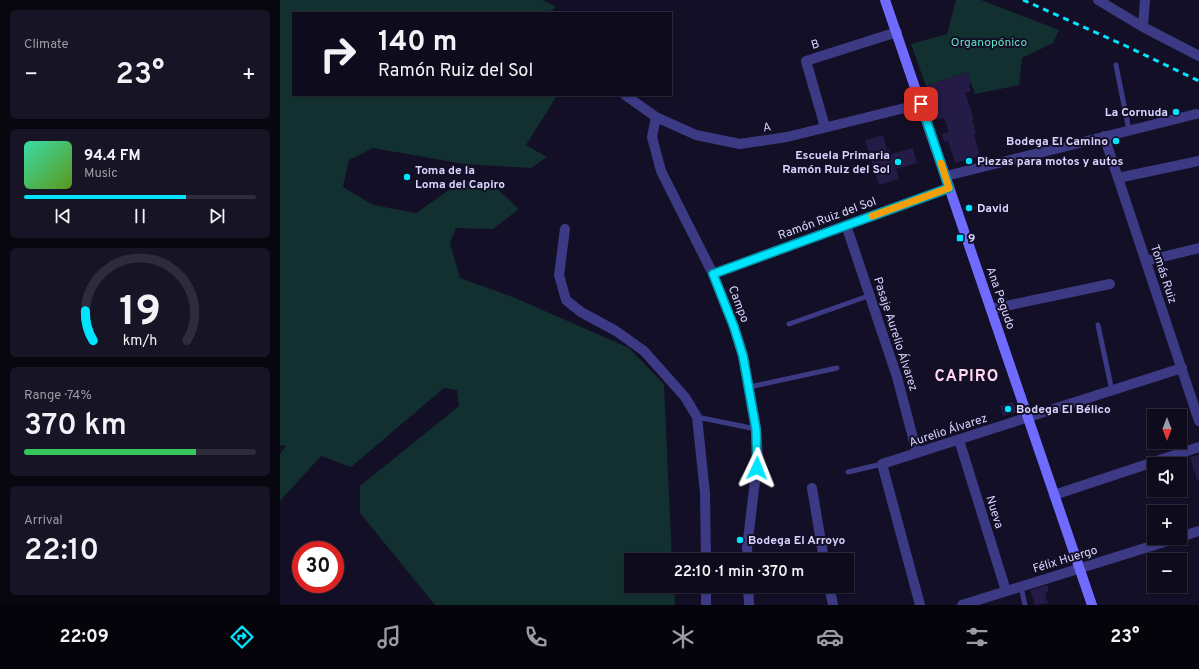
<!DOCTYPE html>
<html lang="en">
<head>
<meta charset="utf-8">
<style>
  body { margin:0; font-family:Overpass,sans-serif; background:#171425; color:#f1f3f6; height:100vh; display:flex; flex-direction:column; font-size:15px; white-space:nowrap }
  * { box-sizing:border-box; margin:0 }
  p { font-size:13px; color:#9b9ba3 }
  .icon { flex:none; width:22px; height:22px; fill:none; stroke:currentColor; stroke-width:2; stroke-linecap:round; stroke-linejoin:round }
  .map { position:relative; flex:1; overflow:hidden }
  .sheet { display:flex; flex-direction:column; gap:10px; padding:10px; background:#08060f; width:280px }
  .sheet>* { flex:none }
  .hud { position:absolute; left:12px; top:12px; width:380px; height:84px; border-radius:0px; box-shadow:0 1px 3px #0004,0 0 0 1px #2e2b3b; background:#0e0b1c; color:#f1f3f6; overflow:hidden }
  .needle { width:26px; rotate:180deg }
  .buttons { position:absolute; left:867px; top:409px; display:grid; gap:8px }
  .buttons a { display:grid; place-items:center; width:40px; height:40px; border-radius:0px; background:#0e0b1c; box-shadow:0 1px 3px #0004,0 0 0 1px #2e2b3b; font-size:20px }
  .speed { position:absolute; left:12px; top:541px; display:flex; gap:8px; font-size:20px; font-weight:700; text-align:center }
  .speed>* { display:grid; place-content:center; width:52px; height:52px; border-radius:50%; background:#0e0b1c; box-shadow:0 1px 3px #0004,0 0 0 1px #2e2b3b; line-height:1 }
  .speed .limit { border:6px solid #d22; background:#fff; color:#111 }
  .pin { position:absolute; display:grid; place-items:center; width:34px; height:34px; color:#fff; margin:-17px; border-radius:8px; box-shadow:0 2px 6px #0006 }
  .me { position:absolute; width:44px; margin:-22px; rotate:2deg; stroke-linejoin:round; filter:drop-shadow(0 0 3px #0008) }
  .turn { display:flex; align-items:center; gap:14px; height:84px; padding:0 20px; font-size:18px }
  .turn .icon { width:52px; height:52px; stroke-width:2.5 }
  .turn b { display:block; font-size:28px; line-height:34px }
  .big { font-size:30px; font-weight:600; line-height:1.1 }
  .sheet .widget { flex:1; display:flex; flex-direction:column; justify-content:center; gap:6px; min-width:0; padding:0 14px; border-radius:6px; background:#171425 }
  .sheet .dial { align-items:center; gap:0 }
  .dial svg { height:104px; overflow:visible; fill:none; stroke:#2e2b3b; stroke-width:7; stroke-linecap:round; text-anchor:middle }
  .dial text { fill:#f1f3f6; stroke:none }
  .song { display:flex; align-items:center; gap:12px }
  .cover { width:48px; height:48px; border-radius:6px; background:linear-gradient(135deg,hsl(160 70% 55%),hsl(90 70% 35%)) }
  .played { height:4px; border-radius:2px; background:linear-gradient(90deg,#00e5ff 70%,#2e2b3b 70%) }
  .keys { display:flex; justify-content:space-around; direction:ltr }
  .heat { display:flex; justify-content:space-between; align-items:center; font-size:22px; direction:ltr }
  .charge { height:6px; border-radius:3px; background:linear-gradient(90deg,#34c759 74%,#2e2b3b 0) }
  .trip { position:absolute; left:344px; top:553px; width:230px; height:40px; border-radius:0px; background:#0e0b1c; box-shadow:0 1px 3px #0004,0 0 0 1px #2e2b3b; font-weight:600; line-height:40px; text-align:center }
  .menu { display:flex; height:64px; justify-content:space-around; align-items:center; background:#06040b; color:#9b9ba3 }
  .menu .icon { width:28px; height:28px }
  .menu .current { color:#00e5ff }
  .menu b { font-size:18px; color:#f1f3f6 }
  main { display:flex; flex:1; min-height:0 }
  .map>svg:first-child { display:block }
  .green { fill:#12302f }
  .building { fill:#241b47 }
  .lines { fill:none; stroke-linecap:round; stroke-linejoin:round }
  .lane { stroke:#3d3a85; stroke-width:5 }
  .street { stroke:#3d3a85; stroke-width:10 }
  .secondary { stroke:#6f6bff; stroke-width:10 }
  .rail { stroke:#00e5ff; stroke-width:3; stroke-dasharray:6 5; stroke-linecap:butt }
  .route-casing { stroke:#0095a6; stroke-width:10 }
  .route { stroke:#00e5ff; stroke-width:7 }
  .slow { stroke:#f59e0b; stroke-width:7 }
  .poi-dot { fill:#00e5ff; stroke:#130f26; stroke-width:1.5 }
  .labels { text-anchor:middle; stroke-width:4; stroke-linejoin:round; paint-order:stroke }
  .park-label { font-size:12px; fill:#5fe0c0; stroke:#130f26 }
  .street-label { font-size:12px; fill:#d9d4ff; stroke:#130f26 }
  .poi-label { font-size:12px; font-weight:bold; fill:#d9d4ff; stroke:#130f26; text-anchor:start }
  .district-label { font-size:16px; font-weight:bold; letter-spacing:1px; fill:#ffd6f0; stroke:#130f26 }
</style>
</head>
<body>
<main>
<section class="sheet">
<div class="widget"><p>Climate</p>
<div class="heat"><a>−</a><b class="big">23°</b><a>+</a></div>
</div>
<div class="widget">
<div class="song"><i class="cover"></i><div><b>94.4 FM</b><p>Music</p></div></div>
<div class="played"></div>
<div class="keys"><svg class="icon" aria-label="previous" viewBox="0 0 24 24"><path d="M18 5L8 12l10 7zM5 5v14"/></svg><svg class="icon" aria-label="pause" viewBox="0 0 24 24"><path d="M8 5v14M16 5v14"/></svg><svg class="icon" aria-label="next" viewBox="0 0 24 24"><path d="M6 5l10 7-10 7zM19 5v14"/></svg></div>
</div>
<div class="widget dial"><svg viewBox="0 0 100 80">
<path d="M14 69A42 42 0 1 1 86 69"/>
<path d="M14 69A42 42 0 0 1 8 46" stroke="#00e5ff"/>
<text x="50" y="56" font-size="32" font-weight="700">19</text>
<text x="50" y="72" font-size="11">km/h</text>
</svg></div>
<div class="widget"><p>Range · 74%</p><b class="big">370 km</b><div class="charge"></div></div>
<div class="widget"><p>Arrival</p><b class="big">22:10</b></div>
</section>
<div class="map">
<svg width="919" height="605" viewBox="0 0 919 605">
  <rect width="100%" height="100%" fill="#130f26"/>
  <path class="green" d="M0,0H263L276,7L267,13H13V95H275L276,97L246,145L267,157L251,168L184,164L93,148L69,160L63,187L93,205L136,213L183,180L214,186L239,209L213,229L176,228L170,243L180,278L233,297L349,348L384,384L392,560H351V586H394L395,605H155L80,513V486L179,406L177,390L164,388L71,467L41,456L0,501V454L6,446L0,445Z
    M676,0H701L779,30L773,43L742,58L739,85L695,94L687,72L646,86L631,44L667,34Z"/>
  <path class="building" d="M687,72L691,83L689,84L691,91L685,93L694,119H692L696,133L694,134L700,156L675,163L668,141L664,142L662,134L669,132L664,118L657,120L646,86Z
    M603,135L607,150L609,149L611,154L633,148L637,163L616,169L619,179L599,185L585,140Z
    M733,402L736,412L723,416L720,406Z
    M919,455V480H917L910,457Z
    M767,585L769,592L765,593L768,603L755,605L750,590Z"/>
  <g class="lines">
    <path class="lane" d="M836,65L849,130
      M509,324L591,295
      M818,325L832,391
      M469,387L557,368
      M417,417L476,429
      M568,472L602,464
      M741,587L745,605"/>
    <path class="street" d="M818,0L863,27L919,56
      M863,27L865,0
      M345,95L376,117L416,135L460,144L507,137L641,104
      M376,117L372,137L381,171L433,274L454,327L463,356L476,429L478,456L467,548L468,560
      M545,127L526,61L617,32
      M824,136L919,421
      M666,176L916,114
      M838,178L919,161
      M566,225L617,377L637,453
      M285,229L279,275L286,300L301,312L336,331L364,351L405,397L417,417L425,493L426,560
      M866,261L919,248
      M433,274L669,188
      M711,309L830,284
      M679,440L726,591
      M532,488L544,560
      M774,495L919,447
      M900,537L919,531
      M426,586V605
      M468,586L469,605
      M549,586L553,605
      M640,605L602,464L902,368
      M682,605L897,538"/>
    <path class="secondary" d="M605,0L812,605"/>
    <path class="rail" d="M743,0L846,46L919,81"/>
  </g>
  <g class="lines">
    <g class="route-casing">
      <path id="route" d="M477,468L476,429L463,356L454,327L433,274L669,188L641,104"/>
    </g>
    <use href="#route" class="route"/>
    <path class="slow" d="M592,216L669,188L661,163"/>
  </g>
  <g class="poi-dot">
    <circle cx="896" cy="112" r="4"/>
    <circle cx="836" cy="141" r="4"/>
    <circle cx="689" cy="161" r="4"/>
    <circle cx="618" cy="162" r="4"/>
    <circle cx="127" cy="177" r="4"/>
    <circle cx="689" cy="208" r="4"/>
    <rect x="676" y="234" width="8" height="8" rx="2"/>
    <circle cx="728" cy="409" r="4"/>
    <circle cx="460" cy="540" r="4"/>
  </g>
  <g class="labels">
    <g class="park-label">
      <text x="709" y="46">Organopónico</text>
    </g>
    <g class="street-label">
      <text transform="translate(535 44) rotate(-17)" y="4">B</text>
      <text transform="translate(487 127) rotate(-9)" y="4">A</text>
      <text transform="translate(547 218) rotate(-20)" y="4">Ramón Ruiz del Sol</text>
      <text transform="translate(884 274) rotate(72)" y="4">Tomás Ruiz</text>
      <text transform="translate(721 298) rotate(71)" y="4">Ana Pegudo</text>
      <text transform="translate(459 304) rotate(69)" y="4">Campo</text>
      <text transform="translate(616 334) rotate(72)" y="4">Pasaje Aurelio Álvarez</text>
      <text transform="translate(668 430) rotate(-18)" y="4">Aurelio Álvarez</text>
      <text transform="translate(715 512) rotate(73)" y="4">Nueva</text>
      <text transform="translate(785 559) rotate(-17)" y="4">Félix Huergo</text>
    </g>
    <g class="poi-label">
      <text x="888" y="116" text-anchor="end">La Cornuda</text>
      <text x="828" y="145" text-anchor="end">Bodega El Camino</text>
      <text x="610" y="159" text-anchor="end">Escuela Primaria<tspan x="610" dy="14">Ramón Ruiz del Sol</tspan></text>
      <text x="697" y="165">Piezas para motos y autos</text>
      <text x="135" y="174">Toma de la<tspan x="135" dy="14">Loma del Capiro</tspan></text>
      <text x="697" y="212">David</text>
      <text x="688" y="242">9</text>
      <text x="736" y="413">Bodega El Bélico</text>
      <text x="468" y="544">Bodega El Arroyo</text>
    </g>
    <g class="district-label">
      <text x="687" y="381">CAPIRO</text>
    </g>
  </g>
</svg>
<div class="buttons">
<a><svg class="needle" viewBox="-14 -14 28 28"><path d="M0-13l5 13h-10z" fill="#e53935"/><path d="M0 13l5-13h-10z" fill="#9b9ba3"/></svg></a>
<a><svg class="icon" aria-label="sound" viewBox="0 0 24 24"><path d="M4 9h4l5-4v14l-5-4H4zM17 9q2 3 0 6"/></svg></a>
<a>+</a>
<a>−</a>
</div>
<div class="speed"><div class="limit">30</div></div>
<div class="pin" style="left:641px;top:104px;background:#d93025"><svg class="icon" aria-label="arrive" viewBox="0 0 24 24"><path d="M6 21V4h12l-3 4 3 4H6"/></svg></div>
<svg class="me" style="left:477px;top:468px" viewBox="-20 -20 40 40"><path d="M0-17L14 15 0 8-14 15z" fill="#00e5ff" stroke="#fff" stroke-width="4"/></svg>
<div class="trip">22:10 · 1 min · 370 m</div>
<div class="hud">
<div class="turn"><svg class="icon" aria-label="right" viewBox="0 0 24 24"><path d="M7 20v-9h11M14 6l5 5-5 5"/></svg><div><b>140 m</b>Ramón Ruiz del Sol</div></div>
</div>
</div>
</main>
<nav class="menu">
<b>22:09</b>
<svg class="icon current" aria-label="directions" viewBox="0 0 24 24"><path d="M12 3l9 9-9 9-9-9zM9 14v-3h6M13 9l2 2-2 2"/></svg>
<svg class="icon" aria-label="music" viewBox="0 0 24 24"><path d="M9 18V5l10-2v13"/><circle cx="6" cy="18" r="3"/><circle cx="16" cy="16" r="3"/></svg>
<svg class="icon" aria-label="phone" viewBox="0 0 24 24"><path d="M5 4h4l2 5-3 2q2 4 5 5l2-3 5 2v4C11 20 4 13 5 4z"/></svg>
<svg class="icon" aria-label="climate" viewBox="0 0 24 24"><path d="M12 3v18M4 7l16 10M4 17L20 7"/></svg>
<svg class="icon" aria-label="car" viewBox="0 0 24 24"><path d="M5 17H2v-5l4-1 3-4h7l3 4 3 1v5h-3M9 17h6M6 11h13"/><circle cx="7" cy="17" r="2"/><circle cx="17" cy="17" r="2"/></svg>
<svg class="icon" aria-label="filters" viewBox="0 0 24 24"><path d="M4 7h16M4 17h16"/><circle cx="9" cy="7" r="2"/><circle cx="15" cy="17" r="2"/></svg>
<b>23°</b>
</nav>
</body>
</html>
